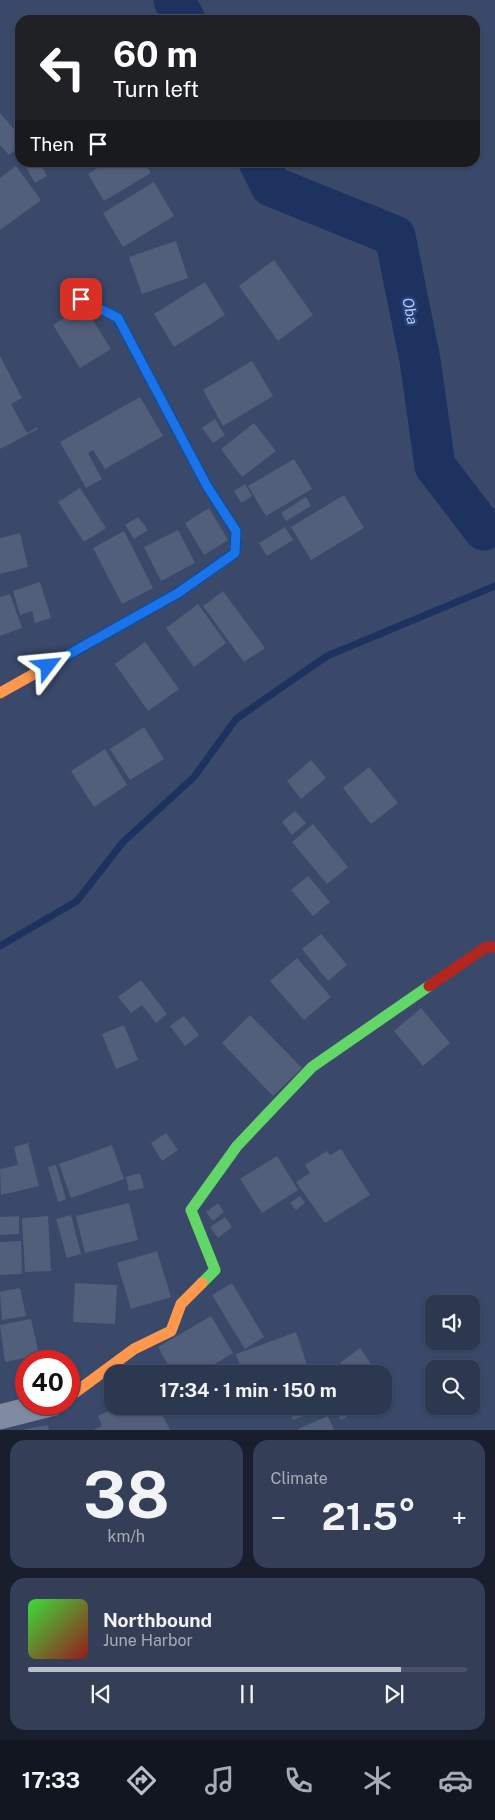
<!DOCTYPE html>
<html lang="en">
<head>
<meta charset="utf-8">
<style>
  body { margin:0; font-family:"Public Sans",sans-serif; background:#343f57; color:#f1f3f6; height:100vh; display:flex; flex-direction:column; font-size:19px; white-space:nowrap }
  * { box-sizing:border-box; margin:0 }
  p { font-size:16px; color:#a6acb7 }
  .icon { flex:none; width:28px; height:28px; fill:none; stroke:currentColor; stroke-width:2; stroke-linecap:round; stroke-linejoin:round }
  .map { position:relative; height:1430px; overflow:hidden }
  .drawer { display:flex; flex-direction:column; gap:10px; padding:10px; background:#181e2c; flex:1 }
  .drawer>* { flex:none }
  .banner { position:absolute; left:15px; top:15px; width:465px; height:152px; border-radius:15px; box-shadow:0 1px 4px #0004,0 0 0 1px #485167; background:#202124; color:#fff; overflow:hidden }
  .tools { position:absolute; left:425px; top:1295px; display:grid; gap:10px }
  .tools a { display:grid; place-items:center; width:55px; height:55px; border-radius:10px; background:#2c3750; box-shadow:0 1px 4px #0004,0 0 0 1px #485167; font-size:25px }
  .speed { position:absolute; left:15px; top:1350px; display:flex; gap:10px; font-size:25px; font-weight:700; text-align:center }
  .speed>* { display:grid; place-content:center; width:65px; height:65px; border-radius:50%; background:#2c3750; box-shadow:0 1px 4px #0004,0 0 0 1px #485167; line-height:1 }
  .speed .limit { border:8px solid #d22; background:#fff; color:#111 }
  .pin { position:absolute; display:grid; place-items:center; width:42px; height:42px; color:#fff; margin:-21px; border-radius:10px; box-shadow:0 2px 8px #0006 }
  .me { position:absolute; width:55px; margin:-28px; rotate:61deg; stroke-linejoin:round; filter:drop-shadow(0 0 4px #0008) }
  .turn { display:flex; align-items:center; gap:18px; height:105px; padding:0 15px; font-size:22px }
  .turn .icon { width:65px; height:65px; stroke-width:2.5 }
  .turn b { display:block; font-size:35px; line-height:42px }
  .then { display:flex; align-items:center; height:48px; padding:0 15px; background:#0003; gap:10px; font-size:19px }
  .big { font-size:38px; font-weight:700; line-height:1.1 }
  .drawer .widget { flex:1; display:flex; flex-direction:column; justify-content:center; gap:8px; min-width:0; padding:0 18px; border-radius:15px; background:#343f57 }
  .drawer .dial { align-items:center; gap:0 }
  .dial b { font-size:65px; line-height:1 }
  .song { display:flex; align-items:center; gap:15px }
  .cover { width:60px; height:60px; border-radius:8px; background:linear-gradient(135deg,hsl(120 70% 55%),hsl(0 70% 35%)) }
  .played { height:5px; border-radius:2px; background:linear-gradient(90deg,#babfcb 85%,#485167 85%) }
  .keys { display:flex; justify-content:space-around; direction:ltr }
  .heat { display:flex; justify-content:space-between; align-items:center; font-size:28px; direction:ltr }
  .drawer .tiles { flex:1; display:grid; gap:10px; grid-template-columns:1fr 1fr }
  .widget:last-child { grid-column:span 2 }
  .trip { position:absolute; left:104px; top:1365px; width:288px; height:50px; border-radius:15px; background:#2c3750; box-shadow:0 1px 4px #0004,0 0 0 1px #485167; font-weight:700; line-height:50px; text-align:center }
  .menu { display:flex; height:80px; justify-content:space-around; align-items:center; background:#121620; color:#a6acb7 }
  .menu .icon { width:35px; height:35px }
  .menu .on { color:#babfcb }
  .menu b { font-size:22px; color:#f1f3f6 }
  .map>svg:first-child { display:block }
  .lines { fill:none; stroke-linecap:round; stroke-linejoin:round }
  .stream { stroke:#1d325f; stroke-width:7 }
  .river { stroke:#1d325f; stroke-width:41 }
  .building { fill:#525f7a }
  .street { stroke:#808aa0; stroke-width:25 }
  .fast { stroke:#63d668; stroke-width:11 }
  .slow { stroke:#ff974d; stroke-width:11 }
  .jam { stroke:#b3261e; stroke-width:11 }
  .route-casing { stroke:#114b97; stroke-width:12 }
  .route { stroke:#1a73e8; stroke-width:9 }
  .labels { text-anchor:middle; stroke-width:5; stroke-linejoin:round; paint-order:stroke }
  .water-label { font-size:15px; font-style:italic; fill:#b7caed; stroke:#26427e }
</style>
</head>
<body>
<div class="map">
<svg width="495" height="1430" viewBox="0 0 495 1430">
  <rect width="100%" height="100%" fill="#3a496a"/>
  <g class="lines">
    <path class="stream" d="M0,946L77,901L123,842L194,777L236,719L327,656L495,586"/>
    <path class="river" d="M174,0L185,20
      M259,162L271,186L395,236L420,360L435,466L484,530"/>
  </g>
  <path class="building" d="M0,113L20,136V145L9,155L0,145Z
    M23,162H39L47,176L35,183Z
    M59,162H74L64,169Z
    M107,162H144L151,173L104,201L88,174Z
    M16,166L41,200L0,230V178Z
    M154,182L174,216L123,247L103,213Z
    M176,241L188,278L142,294L129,257Z
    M274,260L313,315L278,341L239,286Z
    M205,282L225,315L174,347L154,314Z
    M84,306L111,349L80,368L53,325Z
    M0,356L22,398L11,404L27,433L37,427L38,429L0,449Z
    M252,361L273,396L223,426L203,390Z
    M140,397L163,436L105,469L93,450L88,453L102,479L86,488L60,442Z
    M215,419L225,435L213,443L202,428Z
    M254,423L276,451L242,477L221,449Z
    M294,459L312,489L266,516L248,486Z
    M245,484L252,496L241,503L234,491Z
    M80,488L106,528L84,542L58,502Z
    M344,495L364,528L311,560L291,527Z
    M306,497L311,506L286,521L281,513Z
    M209,508L228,540L204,555L185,523Z
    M138,517L148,530L134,539L125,525Z
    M285,527L293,540L267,556L259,543Z
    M178,530L195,563L161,581L144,547Z
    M124,531L153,588L122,604L93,548Z
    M20,533L28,567L0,574V538Z
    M40,582L51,618L35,623L32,611L20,615L13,591Z
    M223,591L265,648L244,662L203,606Z
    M10,594L22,628L0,636V597Z
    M198,604L226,643L194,667L166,628Z
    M145,642L179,689L148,711L115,664Z
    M144,727L164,759L130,780L110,749Z
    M105,749L127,785L94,807L71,771Z
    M311,760L326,778L301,799L287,781Z
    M369,767L398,803L371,824L343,788Z
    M295,811L306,823L292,835L282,822Z
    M313,824L348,867L327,884L292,842Z
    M308,876L330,902L313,916L291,890Z
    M321,934L347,965L328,981L302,949Z
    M297,958L331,997L304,1020L270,981Z
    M141,980L167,1014L156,1023L142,1005L131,1013L118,997Z
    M421,1008L450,1043L423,1066L394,1031Z
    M250,1015L302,1068L273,1096L222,1043Z
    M184,1016L199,1035L185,1046L170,1026Z
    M124,1025L138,1060L116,1069L102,1034Z
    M166,1133L178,1150L162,1161L151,1143Z
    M28,1143L39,1186L1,1195L0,1169L18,1165L14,1147Z
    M112,1145L124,1179L71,1198L59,1164Z
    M341,1149L370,1195L325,1223L296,1182L310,1173L305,1165L327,1151L330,1155Z
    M277,1156L298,1190L262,1213L240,1179Z
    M56,1165L66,1199L58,1202L48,1167Z
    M140,1173L144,1188L129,1191L126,1177Z
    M300,1196L305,1203L296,1210L290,1203Z
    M129,1203L138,1240L85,1253L76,1216Z
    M218,1203L224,1212L213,1221L206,1212Z
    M71,1215L81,1254L67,1258L56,1219Z
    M19,1216V1234L0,1235V1217Z
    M48,1216L51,1271L25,1272L22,1218Z
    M225,1217L232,1227L218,1238L210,1227Z
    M21,1241L22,1274L0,1275V1242Z
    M157,1251L171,1297L131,1309L117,1263Z
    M75,1283L117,1285L115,1324L73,1322Z
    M232,1283L264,1337L245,1349L212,1295Z
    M20,1288L26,1316L2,1320L0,1292Z
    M211,1316L233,1353L198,1374H173L158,1347Z
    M31,1319L39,1355L5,1362L0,1325Z
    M296,1332L310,1374H276L274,1367L255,1374H243L236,1354Z
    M360,1348L371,1364L359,1374H348L340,1363Z
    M112,1401V1406H158L170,1430H93L102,1426L98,1416L110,1410L107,1404Z
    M288,1406H330L293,1420Z
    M338,1406H349L353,1413L341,1420L334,1409Z
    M328,1416L334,1430H299L298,1429Z
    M48,1425L49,1430H25V1429Z"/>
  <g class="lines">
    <path class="street" d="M0,1417L51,1404"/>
    <path class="fast" d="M81,299L118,318L207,486L236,531L235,553L210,571
      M202,1283L215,1270L191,1210L237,1146L312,1067L429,986"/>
    <path class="slow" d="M0,693L178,593L210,571
      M69,1397L134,1349L171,1331L181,1304L202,1283"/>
    <path class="jam" d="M429,986L486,947H495"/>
  </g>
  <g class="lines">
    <g class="route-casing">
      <path id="route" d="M48,666L178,593L235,553L236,531L207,486L118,318L81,299"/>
    </g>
    <use href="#route" class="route"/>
  </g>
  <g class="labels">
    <g class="water-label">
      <text transform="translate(410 311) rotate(78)" y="5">Oba</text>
    </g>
  </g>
</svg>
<div class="tools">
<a><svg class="icon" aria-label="sound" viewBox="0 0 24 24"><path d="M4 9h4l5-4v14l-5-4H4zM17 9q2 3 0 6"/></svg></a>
<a><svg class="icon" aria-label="search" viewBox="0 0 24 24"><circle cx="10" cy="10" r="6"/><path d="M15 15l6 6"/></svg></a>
</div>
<div class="speed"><div class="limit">40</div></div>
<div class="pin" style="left:81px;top:299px;background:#d93025"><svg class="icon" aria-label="arrive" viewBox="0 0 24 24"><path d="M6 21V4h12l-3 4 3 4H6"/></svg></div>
<svg class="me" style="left:48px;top:666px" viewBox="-20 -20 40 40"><path d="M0-17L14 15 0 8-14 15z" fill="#1a73e8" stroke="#fff" stroke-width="4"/></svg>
<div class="trip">17:34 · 1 min · 150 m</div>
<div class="banner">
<div class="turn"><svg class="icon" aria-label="left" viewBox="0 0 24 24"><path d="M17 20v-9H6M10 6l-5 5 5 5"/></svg><div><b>60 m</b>Turn left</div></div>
<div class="then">Then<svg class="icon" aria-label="arrive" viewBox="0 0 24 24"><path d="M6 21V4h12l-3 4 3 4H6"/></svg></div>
</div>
</div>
<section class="drawer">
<div class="tiles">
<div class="widget dial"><b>38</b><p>km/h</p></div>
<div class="widget"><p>Climate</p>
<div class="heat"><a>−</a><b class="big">21.5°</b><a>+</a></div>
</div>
<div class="widget">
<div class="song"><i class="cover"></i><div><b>Northbound</b><p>June Harbor</p></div></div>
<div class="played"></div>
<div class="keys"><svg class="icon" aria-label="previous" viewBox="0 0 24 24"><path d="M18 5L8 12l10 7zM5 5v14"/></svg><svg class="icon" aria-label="pause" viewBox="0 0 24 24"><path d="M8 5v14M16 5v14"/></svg><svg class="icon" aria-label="next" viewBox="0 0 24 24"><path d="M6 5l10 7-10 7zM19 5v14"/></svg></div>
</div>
</div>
</section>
<nav class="menu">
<b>17:33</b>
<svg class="icon on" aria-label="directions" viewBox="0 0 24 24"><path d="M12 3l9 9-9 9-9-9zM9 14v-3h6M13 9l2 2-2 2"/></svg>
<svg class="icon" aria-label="music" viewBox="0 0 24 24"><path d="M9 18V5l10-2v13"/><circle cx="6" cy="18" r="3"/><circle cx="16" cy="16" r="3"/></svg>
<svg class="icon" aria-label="phone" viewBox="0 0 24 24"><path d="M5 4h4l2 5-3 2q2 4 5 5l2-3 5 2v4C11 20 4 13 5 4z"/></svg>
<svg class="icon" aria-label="climate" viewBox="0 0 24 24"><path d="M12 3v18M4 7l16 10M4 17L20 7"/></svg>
<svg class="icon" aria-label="car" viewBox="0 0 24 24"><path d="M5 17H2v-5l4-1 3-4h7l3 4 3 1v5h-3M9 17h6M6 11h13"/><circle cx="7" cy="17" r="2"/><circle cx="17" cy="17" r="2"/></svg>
</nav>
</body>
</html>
